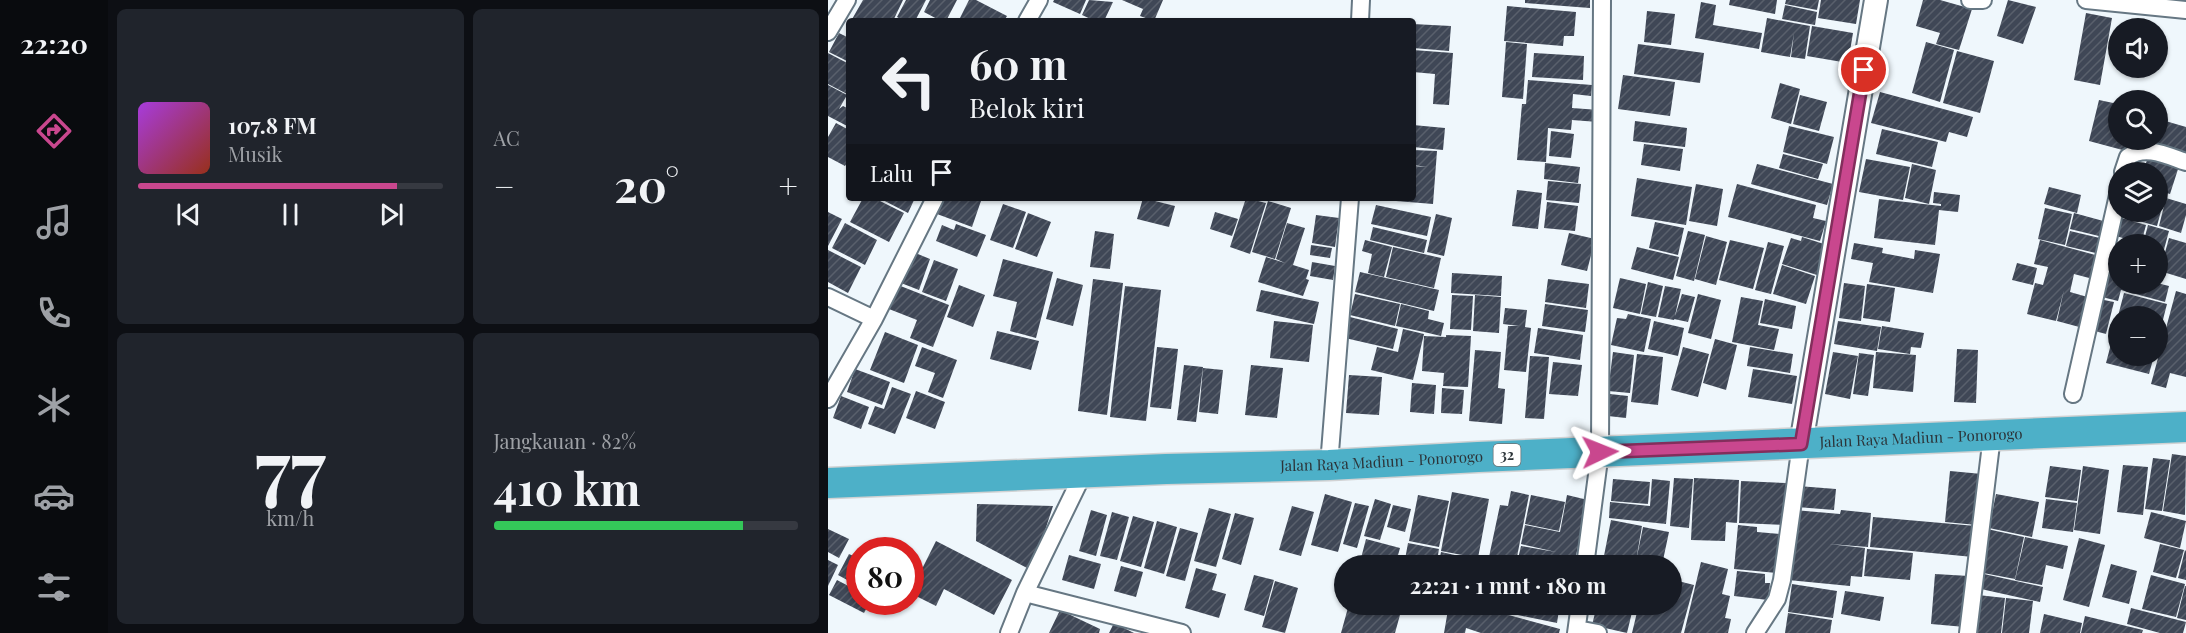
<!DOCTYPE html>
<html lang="id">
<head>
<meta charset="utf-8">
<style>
  body { margin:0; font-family:"Playfair Display",serif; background:#20242c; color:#f1f3f6; height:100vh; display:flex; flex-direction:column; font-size:22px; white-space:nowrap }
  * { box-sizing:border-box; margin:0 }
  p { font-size:20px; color:#9ea1a6 }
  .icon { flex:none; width:33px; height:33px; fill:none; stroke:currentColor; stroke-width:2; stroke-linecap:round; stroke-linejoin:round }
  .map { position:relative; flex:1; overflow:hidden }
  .details { display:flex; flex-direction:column; gap:9px; padding:9px; background:#0d0f14; width:720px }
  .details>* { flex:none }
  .top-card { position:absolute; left:18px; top:18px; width:570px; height:183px; border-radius:6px; box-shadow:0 2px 4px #0004; background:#171b24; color:#f1f3f6; overflow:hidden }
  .fabs { position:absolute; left:1280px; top:18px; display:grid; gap:12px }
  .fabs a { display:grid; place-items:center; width:60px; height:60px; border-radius:50%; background:#171b24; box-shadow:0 2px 4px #0004; font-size:30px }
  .speed { position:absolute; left:18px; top:537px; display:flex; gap:12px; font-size:30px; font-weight:700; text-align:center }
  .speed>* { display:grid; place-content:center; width:78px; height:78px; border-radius:50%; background:#171b24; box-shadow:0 2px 4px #0004; line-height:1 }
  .speed .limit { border:9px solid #d22; background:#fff; color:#111 }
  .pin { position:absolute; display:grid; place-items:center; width:51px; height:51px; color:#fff; margin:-26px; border:3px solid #fff; border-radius:50%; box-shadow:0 2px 6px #0007 }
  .me { position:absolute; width:66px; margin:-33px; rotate:88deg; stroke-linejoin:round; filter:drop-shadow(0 0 4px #0008) }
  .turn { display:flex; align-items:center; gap:21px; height:126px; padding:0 24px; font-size:27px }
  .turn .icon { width:78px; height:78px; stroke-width:2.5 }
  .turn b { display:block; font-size:42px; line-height:51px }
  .then { display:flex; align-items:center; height:57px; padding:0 24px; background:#0003; gap:12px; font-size:22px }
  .big { font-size:45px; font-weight:700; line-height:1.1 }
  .details .widget { flex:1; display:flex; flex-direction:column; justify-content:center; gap:9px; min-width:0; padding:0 21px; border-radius:9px; background:#20242c }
  .details .dial { align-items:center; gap:0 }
  .dial b { font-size:78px; line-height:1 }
  .song { display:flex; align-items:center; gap:18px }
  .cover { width:72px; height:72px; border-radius:9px; background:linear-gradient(135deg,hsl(280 70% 55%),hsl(10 70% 35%)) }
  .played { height:6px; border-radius:3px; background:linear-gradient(90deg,#c9478e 85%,#363941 85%) }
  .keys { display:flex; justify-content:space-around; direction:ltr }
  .heat { display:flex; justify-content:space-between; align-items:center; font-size:33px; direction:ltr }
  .charge { height:9px; border-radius:4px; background:linear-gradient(90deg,#34c759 82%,#363941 0) }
  .details .tiles { flex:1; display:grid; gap:9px; grid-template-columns:repeat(2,1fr) }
  .trip { position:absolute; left:506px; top:555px; width:348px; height:60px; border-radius:30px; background:#171b24; box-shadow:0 2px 4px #0004; font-weight:700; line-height:60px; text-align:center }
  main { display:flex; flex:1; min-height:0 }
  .menu { display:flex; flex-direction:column; width:108px; justify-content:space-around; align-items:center; background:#090b0e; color:#9ea1a6 }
  .menu .icon { width:42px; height:42px }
  .menu .on { color:#c9478e }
  .menu b { font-size:27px; color:#f1f3f6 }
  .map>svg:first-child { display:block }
  .building { fill:url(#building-hatch) }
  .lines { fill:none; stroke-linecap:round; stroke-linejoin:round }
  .street-casing { stroke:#667783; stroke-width:20 }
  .secondary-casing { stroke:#667783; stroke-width:26 }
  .highway-casing { stroke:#d1d2d3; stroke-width:33 }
  .street { stroke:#fff; stroke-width:16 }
  .secondary { stroke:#fff; stroke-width:22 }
  .highway { stroke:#4db0c8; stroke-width:30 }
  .route-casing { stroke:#832e5c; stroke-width:15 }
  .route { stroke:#c9478e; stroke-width:10 }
  .labels { text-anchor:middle; stroke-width:6; stroke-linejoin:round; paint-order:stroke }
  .shield { fill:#fff; stroke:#6b7174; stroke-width:1.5 }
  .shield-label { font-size:14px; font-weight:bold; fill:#2c3439 }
  .street-label { font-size:15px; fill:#2c3439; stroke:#fff }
</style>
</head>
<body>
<main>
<nav class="menu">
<b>22:20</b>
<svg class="icon on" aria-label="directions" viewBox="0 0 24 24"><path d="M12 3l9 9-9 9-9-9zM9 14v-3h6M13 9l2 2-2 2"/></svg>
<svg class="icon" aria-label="music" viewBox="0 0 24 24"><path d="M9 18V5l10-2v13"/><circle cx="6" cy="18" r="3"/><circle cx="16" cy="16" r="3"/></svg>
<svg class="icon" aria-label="phone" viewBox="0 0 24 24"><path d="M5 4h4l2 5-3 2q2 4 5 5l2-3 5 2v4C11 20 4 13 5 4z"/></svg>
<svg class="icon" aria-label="climate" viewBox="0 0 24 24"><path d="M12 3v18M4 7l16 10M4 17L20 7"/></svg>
<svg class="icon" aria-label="car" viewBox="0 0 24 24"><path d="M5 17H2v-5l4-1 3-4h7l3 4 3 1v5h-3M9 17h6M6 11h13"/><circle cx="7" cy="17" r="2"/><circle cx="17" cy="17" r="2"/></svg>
<svg class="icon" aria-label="filters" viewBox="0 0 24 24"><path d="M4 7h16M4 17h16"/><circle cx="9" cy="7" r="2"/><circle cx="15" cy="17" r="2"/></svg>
</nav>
<section class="details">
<div class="tiles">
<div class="widget">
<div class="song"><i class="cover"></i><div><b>107.8 FM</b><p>Musik</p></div></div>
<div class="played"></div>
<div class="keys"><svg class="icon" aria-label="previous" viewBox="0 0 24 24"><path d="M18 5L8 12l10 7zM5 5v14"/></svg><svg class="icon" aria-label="pause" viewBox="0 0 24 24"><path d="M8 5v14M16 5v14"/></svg><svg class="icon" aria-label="next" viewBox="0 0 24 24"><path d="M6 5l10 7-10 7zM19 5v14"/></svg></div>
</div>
<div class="widget"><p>AC</p>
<div class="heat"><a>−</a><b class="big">20°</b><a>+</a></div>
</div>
<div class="widget dial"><b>77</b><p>km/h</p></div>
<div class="widget"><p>Jangkauan · 82%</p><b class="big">410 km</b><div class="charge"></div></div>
</div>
</section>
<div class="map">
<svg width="1358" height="633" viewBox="0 0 1358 633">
  <defs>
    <pattern id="building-hatch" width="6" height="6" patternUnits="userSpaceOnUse" patternTransform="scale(1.5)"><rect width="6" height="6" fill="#3f4756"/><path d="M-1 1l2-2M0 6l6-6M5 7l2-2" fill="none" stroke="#59606c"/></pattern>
  </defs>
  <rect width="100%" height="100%" fill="#eff7fc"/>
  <path class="building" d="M35,0H75L65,21H23Z
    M78,0H98L87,21H76L69,17Z
    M102,0H129L118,21H113L96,12Z
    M141,0H148L179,16L176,21H137L132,18Z
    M226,0H258L252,14L225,2Z
    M261,0L285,2L276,21H267L254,15Z
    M294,0H335L326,21L312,16L315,9Z
    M697,0H762V8L697,3Z
    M902,0H949L947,14L901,5Z
    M958,0H991L989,10L957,4Z
    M993,0H1032L1028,24L990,18Z
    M1095,0H1112L1144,9L1131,50L1108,44L1112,33L1088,26Z
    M1180,0L1208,7L1195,44L1169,36Z
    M873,2L888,5L885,25L934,33L931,49L867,38Z
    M957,5L989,12L987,25L954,19Z
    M679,6L748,12L746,36H736L735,46L676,41Z
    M819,11L847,14L843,45L816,42Z
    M1258,13L1284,18L1272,85L1246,80Z
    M939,18L982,26L977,59L963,57L966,33L962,57L933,52Z
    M585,24L623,26L621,51L585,48Z
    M984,26L1025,33L1020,63L979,56Z
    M11,33L21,38V62L1,52Z
    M678,42L699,44L695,99L674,97Z
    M1098,42L1126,50L1112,102L1084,93Z
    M810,44L876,53L872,83L806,74Z
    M585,50L625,53L621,105L605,104L607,74L585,72Z
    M1129,51L1166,61L1152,113L1115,103Z
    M0,53L21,64V95L0,84Z
    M706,53L756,56L755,80L704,77Z
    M795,75L847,82L842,116L790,109Z
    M700,80L764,85L763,96L745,94L744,108L771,110L770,122L744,120L743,130L720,128L718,162L689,160L694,104H698Z
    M952,83L972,89L963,124L943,118Z
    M0,85L19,95L11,109L15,106L21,109V127L0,116Z
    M1052,92L1145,117L1139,137L1121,132L1118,142L1043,123Z
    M972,95L999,102L991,131L965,124Z
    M1271,100L1290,104V140H1305L1302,152L1261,141Z
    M1334,120L1358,127V156L1326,147Z
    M807,121L859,128L857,147L805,141Z
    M8,123L21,130V159L17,166L0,157V137Z
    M585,125L617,128L615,150L585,147Z
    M961,126L1006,137L999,164L955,152Z
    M1054,129L1110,142L1104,167L1048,154Z
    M723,131L746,134L743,158L721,156Z
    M816,144L855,149L852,171L813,165Z
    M585,150L609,151L605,204L568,201V198H585V166L599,167L585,165Z
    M955,154L995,164L990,179L951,168Z
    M1321,154L1352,163L1342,194L1329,190V172H1315Z
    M1038,159L1082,167L1075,200L1031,192Z
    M717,163L752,167L750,183L716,179Z
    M929,164L1005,184L999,205L923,184Z
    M1084,164L1108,170L1101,204L1077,198Z
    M809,178L864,187L858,225L803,216Z
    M720,181L753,184L751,203L718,200Z
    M868,184L895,189L889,226L861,221Z
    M909,184L988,205L985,218L998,221L992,241L900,217Z
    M1221,187L1253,195L1249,213L1216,204Z
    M689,190L714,193L710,229L684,226Z
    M1106,192L1132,195L1130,212L1111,210L1107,245L1046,238L1051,199L1113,206V204L1105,203Z
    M1329,193L1337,196L1329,226L1289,215L1290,212H1329Z
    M35,198H46L76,213L61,242L22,222Z
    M51,198H87L80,213Z
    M115,198H154L144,227L109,214L111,209L106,207L114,202Z
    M315,198L347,206L341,227L309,219Z
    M418,198L438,203L422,254L402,247Z
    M1338,198L1358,204V215L1353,233L1331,226Z
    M440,201L463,208L447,259L424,252Z
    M719,202L750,206L747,231L716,228Z
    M175,204L198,212L185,248L162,240Z
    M548,205L603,217L599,236L543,224Z
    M1217,208L1244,214L1237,245L1210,239Z
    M0,212L14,219L0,246Z
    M387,212L410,219L404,236L382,229Z
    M200,213L223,222L209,257L187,249Z
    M1246,213L1279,222L1275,237L1242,229Z
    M608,214L624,218L616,256L599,252Z
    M488,215L511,218L507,247L484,243Z
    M1290,217L1318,225L1313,244H1293L1295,238L1284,235Z
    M827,222L856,228L850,255L821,248Z
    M17,223L49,240L37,265L4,248Z
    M459,223L477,228L465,265L481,270L478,279L481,280L475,296L430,282L438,257L457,263L448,259Z
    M128,224L158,235L149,257L108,241L114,225L126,230Z
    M1320,225L1341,231L1330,272L1329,244H1315Z
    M545,227L599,240L596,253L542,240Z
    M267,231L286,234L282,269L262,267Z
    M860,231L877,235L866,281L848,276Z
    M1242,231L1276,239L1272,254L1238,246Z
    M741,233L767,239L759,271L733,265Z
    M878,236L899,242L888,285L867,279Z
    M974,237L999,245L989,275L954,264L963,238L973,241Z
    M1341,238L1358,243V279L1332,271Z
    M537,240L564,247L556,277L540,273L544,254L534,251Z
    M902,240L936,248L925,289L891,280Z
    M1212,240L1271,256L1265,279L1246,274L1242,292L1263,298L1255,328L1229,321L1236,290L1228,321L1199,314L1207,283L1215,285L1220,267L1206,264Z
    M940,242L956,246L943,294L927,290Z
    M1026,243L1055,248L1054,253L1086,259L1087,250L1112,254L1105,293L1041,282L1045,263L1023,259Z
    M483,245L504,248L502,258L482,255Z
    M565,247L613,258L606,288L558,277Z
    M809,247L851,257L845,280L803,269Z
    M0,250L33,267L20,293L0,282Z
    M1281,250L1290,253V271L1276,267Z
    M85,252L102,259L91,290L73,283Z
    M175,259L225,272L208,338L182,331L189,302L165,296Z
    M106,260L130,269L118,301L94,292Z
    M484,262L507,266L505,280L482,276Z
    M1189,263L1209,268L1205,285L1184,280Z
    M954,265L987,276L978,304L945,294Z
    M1281,271L1290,273V284L1329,283L1341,286L1337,302L1293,290L1290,301L1274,297Z
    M532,272L611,290L606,311L527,292Z
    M624,273L674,276L673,296L623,293Z
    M229,278L255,285L245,326L218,319Z
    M792,278L818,284L812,314L785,308Z
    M265,279L295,283L279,415L250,411Z
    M720,279L761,284L758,308L717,302Z
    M820,282L835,286L828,317L813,314Z
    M1016,283L1037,286L1033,321L1011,318Z
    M1039,284L1067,288L1062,322L1035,318Z
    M70,285L121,305L105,347L82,338L89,320L61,309Z
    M131,285L157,295L145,327L119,317Z
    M297,286L333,290L318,421L282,417Z
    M837,286L853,289L846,320L830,317Z
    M433,290L491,302L486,324L428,311Z
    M1348,291L1358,294V377L1342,373L1338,388L1323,384Z
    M1296,293L1339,304L1330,339L1329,316H1290Z
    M527,294L572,304L567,326L522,315Z
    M854,294L867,297L860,322L846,319Z
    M870,294L893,300L883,339L860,333Z
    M624,295L645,296L643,330L622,329Z
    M647,295L673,297L671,333L645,331Z
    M913,297L935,301L930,325L951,329L946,350L904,342Z
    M937,299L968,306L964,329L932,323Z
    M1271,299L1286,302L1278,334L1263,330Z
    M573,304L601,311L600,319L616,323L613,336L596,332V330V332L568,326Z
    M717,304L760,310L757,332L714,326Z
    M677,308L699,310L697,327L703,328L698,372L676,370L680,326H691L675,324Z
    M800,314L823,319L816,352L783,345L789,318L798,319Z
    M522,317L570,329L565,349L517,338Z
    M446,321L485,325L481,362L442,358Z
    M826,321L856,328L850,356L820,349Z
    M1010,321L1053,327L1049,351L1006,344Z
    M1289,321L1290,356H1326L1321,374L1278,363Z
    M1054,326L1096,333L1093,348L1083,347L1082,354L1050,349Z
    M710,328L755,335L752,360L706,353Z
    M575,329L596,334L585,380L543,370L549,347L570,352Z
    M169,331L211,341L203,370L162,359Z
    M57,332L90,345L76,383L42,370Z
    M618,335L643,336L640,387L615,386L616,373L594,371L596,336L618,337Z
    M887,339L909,345L898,390L875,383Z
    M94,347L129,360L115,398L100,392L107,373L87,366Z
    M329,347L350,349L343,409L322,407Z
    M855,347L881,354L870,397L843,390Z
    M922,347L965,354L962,373L919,366Z
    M1129,349L1150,350L1148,403L1126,402Z
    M647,350L673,352L670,388L677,389L674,424L641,421Z
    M785,352L806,355L802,393L780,391Z
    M1005,352L1030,356L1022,399L997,394Z
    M1048,352L1088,355L1085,392L1045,388Z
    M1031,353L1046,355L1040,396L1025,394Z
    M809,354L835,357L830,405L803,402Z
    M702,356L721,357L716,419L697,418Z
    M725,362L754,365L750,396L721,394Z
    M356,365L375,367L368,422L349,420Z
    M423,365L455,368L449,418L417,415Z
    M375,368L395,370L390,414L371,412Z
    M27,369L62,382L54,405L19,392Z
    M925,369L969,376L964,404L920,397Z
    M521,375L554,377L551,415L518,413Z
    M584,383L608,385L606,414L582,412Z
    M64,387L83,394L67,434L40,424L47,406L56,409Z
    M614,388L636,390L634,414L613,413Z
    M88,391L117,402L107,429L78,418Z
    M782,394L800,396L798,418L780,416Z
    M13,396L41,407L33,429L5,418Z
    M1344,454L1358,456L1357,515L1335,511Z
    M1325,458L1342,460L1334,511L1317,509Z
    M1295,465L1320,467L1315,515L1289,512Z
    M1222,466L1253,470L1249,501L1217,497Z
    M1255,466L1281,470L1272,534L1246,530Z
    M1122,471L1154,474L1149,525L1117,522Z
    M846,478L865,479L861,528L842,526Z
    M866,478L911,480L909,523L898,522L897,541L863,540Z
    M785,479L822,482L820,504L783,501Z
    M824,479L842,481L838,524L781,518L782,502L822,506Z
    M913,481L958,483L956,525L911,523Z
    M970,486L1008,489L1006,510L969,507Z
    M683,491L701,495L688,562L661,557L672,505L680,506Z
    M624,492L661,499L650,558L613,551Z
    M497,494L524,502L510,552L483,545Z
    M1168,494L1211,502L1204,537L1161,528Z
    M590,495L621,501L611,547L581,541Z
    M703,495L737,502L731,531L697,524Z
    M739,495L760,500L746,565L725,561L737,566H705L689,563L693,546L728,552L693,544L697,525L732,532Z
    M547,499L563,504L552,540L536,536Z
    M1218,499L1249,503L1245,532L1214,528Z
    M527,503L541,506L529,548L515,544Z
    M149,504L225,506L213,543L201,569L148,541Z
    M565,505L583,509L577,532L559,527Z
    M464,506L486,512L473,556L451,550Z
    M381,508L403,514L388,567L366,561Z
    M263,510L279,515L268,556L251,551Z
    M966,510L1012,514L1013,510L1043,513L1040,547L1001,544L1037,548L1034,577L1023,576L1022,586L960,580Z
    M284,512L301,517L289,560L272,556Z
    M1323,512L1358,521L1352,548L1316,538Z
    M407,513L426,518L413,565L394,559Z
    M305,516L326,522L313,567L292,561Z
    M1045,517L1148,526L1145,557L1042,547Z
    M783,520L814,526L808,561L815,527L841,532L834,565L827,563L826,566H774Z
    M329,521L349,527L336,574L316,568Z
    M910,525L929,527V532L953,534L949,573L906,569Z
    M352,528L370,533L357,581L338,576Z
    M0,529L21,539L11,558L0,552Z
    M1159,529L1196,537L1187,579L1150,572Z
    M1197,537L1240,546L1235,569L1218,565L1214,585L1187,580Z
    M1251,538L1277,545L1261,607L1235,600Z
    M538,539L572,548L567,566H531Z
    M108,541L184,580L166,615L116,589L108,606L82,593Z
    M580,543L611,549L609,561L595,558L594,566L576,565Z
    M1332,544L1356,550L1348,578L1325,572Z
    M1039,549L1085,553L1082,580L1036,576Z
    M1357,550L1358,551V580L1350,578Z
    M613,552L650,560L648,566H610Z
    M21,554L32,559V587L10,575Z
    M241,555L273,564L266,589L234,580Z
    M0,560L10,565L0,586Z
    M873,562L900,569L894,594L902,596L897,618L903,619L900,633H856Z
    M1283,564L1309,571L1301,604L1274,597Z
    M293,566L315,572L308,597L286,591Z
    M368,568L389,574L384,590L398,594L391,618L357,608Z
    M909,571L937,574V583H942L940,600L906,596Z
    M1107,574L1141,576L1137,627L1103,624Z
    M1156,574L1215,587L1212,602L1153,589Z
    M426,575L446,580L436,616L416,610Z
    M1323,575L1357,584L1348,617L1314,609Z
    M9,580L32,592V602H42L36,613L1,595Z
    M846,580L866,585L853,633H804L811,604H843V587Z
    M447,581L470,588L457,633L434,627Z
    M964,584L1009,591L1005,618L960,612Z
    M1357,586H1358V620L1349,618Z
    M1017,591L1056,597L1052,621L1013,614Z
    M1150,595L1177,598L1173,633H1146Z
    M1178,598L1205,601L1201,633H1174Z
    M521,604H575L567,633H513Z
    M621,604H640L732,629L731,633H653L638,628L637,633H616Z
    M648,604H685L684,613Z
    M687,604H724L723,608L731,610L729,623L685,614Z
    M762,604H806L799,633L764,625L767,613L760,612Z
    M1303,608L1358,622L1355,633H1332L1299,624Z
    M232,610L272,629L271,633H221Z
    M960,613L1004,620L1002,633H957Z
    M1216,614L1254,623L1252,633H1212Z
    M1257,616L1315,630L1314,633H1253Z
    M286,623L306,633H281Z"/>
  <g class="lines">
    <g class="street-casing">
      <path id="street" d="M1142,0H1155
        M1258,0L1358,10
        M199,21L211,0
        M532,21L533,0
        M0,32L19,0
        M1295,172L1300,157C1317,144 1340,156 1358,162
        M0,297L46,319
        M1245,394L1290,195
        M0,399L46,319L107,198
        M501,465L522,198
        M757,566L772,452L774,0
        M197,593L354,633
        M749,629L770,633
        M181,633L197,593L255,474
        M748,633L752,604
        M927,633L949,599L954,580L973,444
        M1140,633L1164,436"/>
    </g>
    <g class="secondary-casing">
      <path id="secondary" d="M973,444L1048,0"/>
    </g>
    <g class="highway-casing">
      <g id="highway">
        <path id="s1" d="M0,483L338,469L501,465L650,457L1358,427"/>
      </g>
    </g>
    <use href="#street" class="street"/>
    <use href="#secondary" class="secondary"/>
    <use href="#highway" class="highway"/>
  </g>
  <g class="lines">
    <g class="route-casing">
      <path id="route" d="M772,452L973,444L1036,70"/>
    </g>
    <use href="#route" class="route"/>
  </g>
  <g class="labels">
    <rect class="shield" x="665.5" y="444" width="27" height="22" rx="4.5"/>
    <g class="shield-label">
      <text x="679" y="460">32</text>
    </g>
    <g class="street-label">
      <text dy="5" stroke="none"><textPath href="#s1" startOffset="1094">Jalan Raya Madiun - Ponorogo</textPath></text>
      <text dy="5" stroke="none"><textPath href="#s1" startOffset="554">Jalan Raya Madiun - Ponorogo</textPath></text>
    </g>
  </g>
</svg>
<div class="fabs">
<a><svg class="icon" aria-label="sound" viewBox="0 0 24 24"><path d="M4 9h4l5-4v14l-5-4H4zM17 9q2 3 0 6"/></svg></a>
<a><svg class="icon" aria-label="search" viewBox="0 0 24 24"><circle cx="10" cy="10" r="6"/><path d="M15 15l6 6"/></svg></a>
<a><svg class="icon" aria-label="layers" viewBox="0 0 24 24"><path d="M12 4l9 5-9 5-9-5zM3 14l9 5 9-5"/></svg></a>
<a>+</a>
<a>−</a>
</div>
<div class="speed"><div class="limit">80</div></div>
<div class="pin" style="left:1036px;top:70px;background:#d93025"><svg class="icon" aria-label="arrive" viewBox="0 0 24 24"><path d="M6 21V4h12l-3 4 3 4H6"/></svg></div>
<svg class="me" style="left:772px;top:452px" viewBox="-20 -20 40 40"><path d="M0-17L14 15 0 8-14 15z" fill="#c9478e" stroke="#fff" stroke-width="4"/></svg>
<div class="trip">22:21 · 1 mnt · 180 m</div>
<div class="top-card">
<div class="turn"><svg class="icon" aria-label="left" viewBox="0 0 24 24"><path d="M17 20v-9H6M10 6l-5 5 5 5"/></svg><div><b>60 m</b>Belok kiri</div></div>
<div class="then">Lalu<svg class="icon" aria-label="arrive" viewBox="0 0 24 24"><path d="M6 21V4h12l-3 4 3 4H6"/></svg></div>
</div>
</div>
</main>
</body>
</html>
